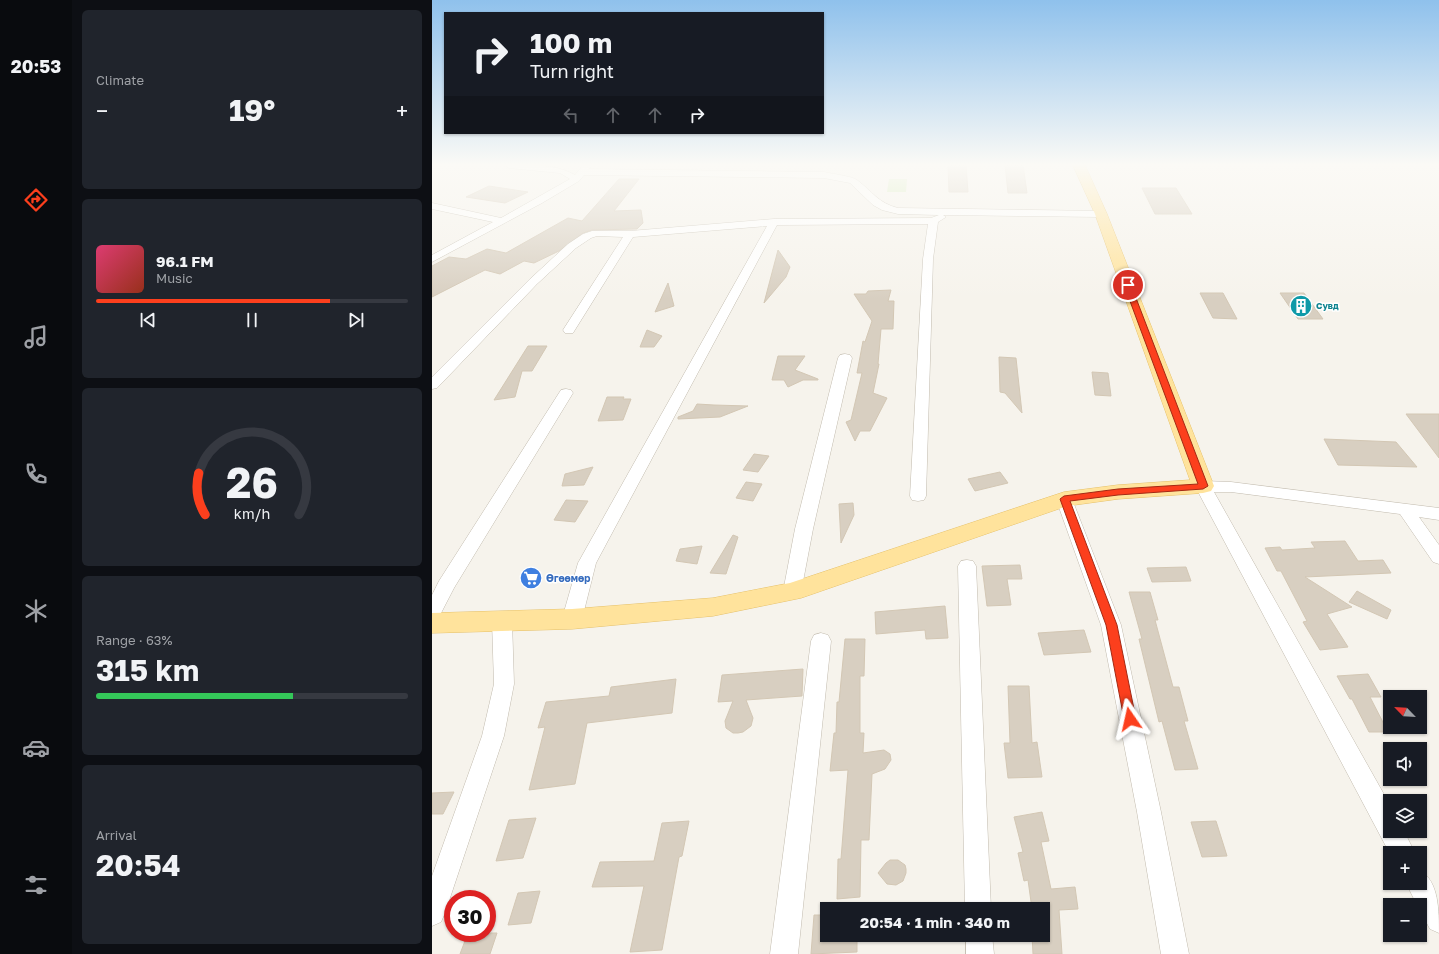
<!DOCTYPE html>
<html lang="en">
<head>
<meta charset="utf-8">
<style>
  body { margin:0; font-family:"Golos Text",sans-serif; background:#20242c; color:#f1f3f6; height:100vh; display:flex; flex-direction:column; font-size:15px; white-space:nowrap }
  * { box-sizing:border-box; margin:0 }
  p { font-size:13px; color:#9ea1a6 }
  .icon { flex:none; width:22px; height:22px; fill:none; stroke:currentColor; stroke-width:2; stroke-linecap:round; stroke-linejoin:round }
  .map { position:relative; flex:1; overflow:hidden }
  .panel { display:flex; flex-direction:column; gap:10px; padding:10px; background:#0d0f14; width:360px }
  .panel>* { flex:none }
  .hud { position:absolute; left:12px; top:12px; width:380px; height:122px; border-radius:0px; box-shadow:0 1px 3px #0004; background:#171b24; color:#f1f3f6; overflow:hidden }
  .needle { width:26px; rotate:295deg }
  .controls { position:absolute; left:951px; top:690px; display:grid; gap:8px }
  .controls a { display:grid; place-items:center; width:44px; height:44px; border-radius:0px; background:#171b24; box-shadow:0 1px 3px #0004; font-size:20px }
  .speed { position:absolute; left:12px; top:890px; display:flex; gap:8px; font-size:20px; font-weight:700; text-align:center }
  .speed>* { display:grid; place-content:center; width:52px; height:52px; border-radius:50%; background:#171b24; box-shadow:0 1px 3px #0004; line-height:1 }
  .speed .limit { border:6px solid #d22; background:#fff; color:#111 }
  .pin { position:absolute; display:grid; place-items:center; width:34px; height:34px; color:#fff; margin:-17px; border:2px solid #fff; border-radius:50%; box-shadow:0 1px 4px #0007 }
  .me { position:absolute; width:44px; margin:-22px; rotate:349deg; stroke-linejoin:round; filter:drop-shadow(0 0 3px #0008) }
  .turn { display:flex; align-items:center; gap:14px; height:84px; padding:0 20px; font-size:18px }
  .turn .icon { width:52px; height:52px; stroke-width:2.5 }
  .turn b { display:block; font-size:28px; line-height:34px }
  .lanes { display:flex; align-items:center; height:38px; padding:0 20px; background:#0003; justify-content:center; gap:20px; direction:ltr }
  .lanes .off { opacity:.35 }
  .big { font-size:30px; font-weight:700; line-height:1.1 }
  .panel .tile { flex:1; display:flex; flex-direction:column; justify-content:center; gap:6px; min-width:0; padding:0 14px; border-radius:6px; background:#20242c }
  .panel .dial { align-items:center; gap:0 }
  .dial svg { height:104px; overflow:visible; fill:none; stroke:#363941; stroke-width:7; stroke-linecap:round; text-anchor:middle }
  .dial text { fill:#f1f3f6; stroke:none }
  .song { display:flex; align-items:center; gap:12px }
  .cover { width:48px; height:48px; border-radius:6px; background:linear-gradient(135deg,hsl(340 70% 55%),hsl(10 70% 35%)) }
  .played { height:4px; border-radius:2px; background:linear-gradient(90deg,#fc3f1d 75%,#363941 75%) }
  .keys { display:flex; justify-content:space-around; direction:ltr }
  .heat { display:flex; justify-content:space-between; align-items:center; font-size:22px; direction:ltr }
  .charge { height:6px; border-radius:3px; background:linear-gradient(90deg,#34c759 63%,#363941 0) }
  .trip { position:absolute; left:388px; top:902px; width:230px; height:40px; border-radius:0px; background:#171b24; box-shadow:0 1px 3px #0004; font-weight:700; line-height:40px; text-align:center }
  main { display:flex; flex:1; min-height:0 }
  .dock { display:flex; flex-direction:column; width:72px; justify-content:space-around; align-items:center; background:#090b0e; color:#9ea1a6 }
  .dock .icon { width:28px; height:28px }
  .dock .on { color:#fc3f1d }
  .dock b { font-size:18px; color:#f1f3f6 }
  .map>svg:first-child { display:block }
  .green { fill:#d2eab5 }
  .building { fill:#d8cfc1; stroke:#d3c7b4 }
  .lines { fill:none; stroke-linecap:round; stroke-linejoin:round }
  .minor-casing { stroke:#c2bbae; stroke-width:1 }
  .major-casing { stroke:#e6c16a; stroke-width:1 }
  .minor { fill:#fff; fill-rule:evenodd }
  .major { fill:#ffe39c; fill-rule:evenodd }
  .route { fill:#fc3f1d; stroke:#a42913 }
  .labels { text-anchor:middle; stroke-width:3; stroke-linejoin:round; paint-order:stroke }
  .far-culture-label { font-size:9px; font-weight:bold; fill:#0d838f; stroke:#fff; text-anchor:start }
  .shop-label { font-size:10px; font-weight:bold; fill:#366cbe; stroke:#fff; text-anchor:start }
</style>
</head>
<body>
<main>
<nav class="dock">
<b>20:53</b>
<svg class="icon on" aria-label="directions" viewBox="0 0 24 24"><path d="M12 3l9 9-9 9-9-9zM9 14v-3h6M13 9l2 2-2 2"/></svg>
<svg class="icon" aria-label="music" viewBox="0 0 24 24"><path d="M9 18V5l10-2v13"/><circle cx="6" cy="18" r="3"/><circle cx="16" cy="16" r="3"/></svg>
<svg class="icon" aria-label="phone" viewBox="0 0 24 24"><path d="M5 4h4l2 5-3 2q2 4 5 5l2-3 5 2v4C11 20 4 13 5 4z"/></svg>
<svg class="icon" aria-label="climate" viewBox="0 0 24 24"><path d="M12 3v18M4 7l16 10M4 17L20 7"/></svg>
<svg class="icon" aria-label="car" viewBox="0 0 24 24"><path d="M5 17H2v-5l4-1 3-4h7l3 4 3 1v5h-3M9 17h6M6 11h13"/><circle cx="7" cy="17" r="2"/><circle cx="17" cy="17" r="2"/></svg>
<svg class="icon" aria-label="filters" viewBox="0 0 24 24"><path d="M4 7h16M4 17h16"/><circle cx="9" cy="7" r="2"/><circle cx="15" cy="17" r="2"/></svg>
</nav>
<section class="panel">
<div class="tile"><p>Climate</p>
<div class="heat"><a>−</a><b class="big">19°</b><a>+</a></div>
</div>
<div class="tile">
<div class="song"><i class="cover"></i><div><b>96.1 FM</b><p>Music</p></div></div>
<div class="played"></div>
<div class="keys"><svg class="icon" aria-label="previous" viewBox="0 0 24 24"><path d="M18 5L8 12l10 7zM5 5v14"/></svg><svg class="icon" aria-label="pause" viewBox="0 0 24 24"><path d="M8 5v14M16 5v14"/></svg><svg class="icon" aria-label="next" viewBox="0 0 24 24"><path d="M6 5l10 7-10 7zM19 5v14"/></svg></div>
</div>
<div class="tile dial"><svg viewBox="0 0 100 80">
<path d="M14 69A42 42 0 1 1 86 69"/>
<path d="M14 69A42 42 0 0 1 9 37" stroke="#fc3f1d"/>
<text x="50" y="56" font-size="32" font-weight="700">26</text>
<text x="50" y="72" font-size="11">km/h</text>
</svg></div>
<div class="tile"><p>Range · 63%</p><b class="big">315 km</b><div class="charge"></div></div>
<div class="tile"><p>Arrival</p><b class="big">20:54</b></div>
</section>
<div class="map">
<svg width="1007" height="954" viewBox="0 0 1007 954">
  <rect width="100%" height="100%" fill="#f6f3ec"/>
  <path class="green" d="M457,179H475L474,192H455Z"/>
  <path class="building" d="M516,165H534L536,192H517Z
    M573,165H591L595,193H576Z
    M187,179H207L182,211L209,210L211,223L205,229L160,230L151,233L127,251L102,263L92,261L68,274L53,270L0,297V266L17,257L34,259L55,249L74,253L136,218L150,221Z
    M57,186L96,192L73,203L34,197Z
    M710,188H744L760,214H723Z
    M346,250L358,267L354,277L332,303Z
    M236,283L242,306L223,312Z
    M459,290L456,301H462L461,329H449L446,364H447L441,393L455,398L438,431H428L423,441L414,422L419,420L430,373H425L431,341L433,342L440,321L422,294H434L436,291Z
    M768,293H791L805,319L781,318Z
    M848,293H872L891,319H866Z
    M215,330L230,336L222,347H208Z
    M96,346H115L100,371H90L83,397L62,400Z
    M346,356H373L363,370L386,379V380H371L356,387L352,380H340Z
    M567,357L584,358L590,413L573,393L568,392Z
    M660,372L676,373L679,396L663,395Z
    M175,397H192L191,399H199L191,420L166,421Z
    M265,404L282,405L316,406L288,417L246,419V417L261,411Z
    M974,414H1007V458Z
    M892,439L964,442L985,467L906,465Z
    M322,454L337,456L326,472L311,470Z
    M161,467L152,485L130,486L133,474Z
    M568,472L576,483L543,491L536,479Z
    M314,482L330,484L321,501L304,498Z
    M134,500L156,501L143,522L122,520Z
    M421,503L422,515L409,543L407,504Z
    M301,535L306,537L294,574L278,573Z
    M913,541L926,561L951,560L959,573L873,577L920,607L895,614L916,647L888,650L871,622L875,621L849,571H845L833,548L848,547L850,550L883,548L879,542Z
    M270,546L265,564L244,561L248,549Z
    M588,565L590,579H575L579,605L555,606L550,566Z
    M754,567L759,581L720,582L715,568Z
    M925,591L959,610L955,619L917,602Z
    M697,592H718L726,620H723L741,687H747L756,721H752L766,769L743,770L730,721L727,722L707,639H710Z
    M513,606L516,638L494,639L493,630L444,634L443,612Z
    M652,630L659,652L612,655L606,633Z
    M413,639H433L432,676H428V733H432L431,753L452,750L458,754L459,760L453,769L440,774L437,840H429L428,897L405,899L406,859H409L416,770L398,771L402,733H404L405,702H407Z
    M371,669L370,696L314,700L321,718L319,726L311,732L306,733H301L294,728L293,721L301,701L286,702L290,675Z
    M936,674L949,697H938L956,732H937L920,699H918L905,676Z
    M244,679L240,713L155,723L143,784L97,790L113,727L106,728L114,702L177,696L179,687Z
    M576,686H597L600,743L605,742L610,777L576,778L572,743H578Z
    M22,792L11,814H0V793Z
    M610,812L617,841L609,842L619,889L643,887L646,909L627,910L630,954H601L600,935H611V909H600L596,880L592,881L586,853L591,852L582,817Z
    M104,818L91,858L64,861L77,820Z
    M257,821L250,856L247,857L230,950L198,952L212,886L160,887L168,862L222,861L230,823Z
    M784,821L795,856L770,857L759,822Z
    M458,860H466L473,865L474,869V873L471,881L464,885L455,884L446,873L454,863Z
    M108,891L99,923L76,925L86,893Z
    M382,915H395V935H425V952L379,954Z
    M36,933H65L58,954H28Z"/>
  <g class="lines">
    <g class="minor-casing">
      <path id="minor" d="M73,165C96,165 122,163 143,175L151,165H160L157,169L392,172C400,174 419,176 425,180C441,192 446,203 466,208L669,211L674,214L669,217L511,215L514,217L506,222L501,259L494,496L492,500L486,501L480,500L478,496L491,259L496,224L345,225L164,563L150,619L147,624L140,626L133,624L130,619L146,563L335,226L201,237L141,333H133L131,330L191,237L165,236L159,238L144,248L105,284L5,388L0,389V377L97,280L136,244L151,234L160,231H198L342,219L499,218L507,215L466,214L450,210L441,205L418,183L392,178L152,175L147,181L110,203L0,262V255L61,222L0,209V203L69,218L138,179L128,173L77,168Z
        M413,354L418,355L420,358L381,529L369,592L367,597L360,599L353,597L351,592L363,529L406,358L408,355Z
        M134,389L139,390L141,393L22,588L7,617L0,619V595L7,581L127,393L129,390Z
        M771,481L799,482L1007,508V520L987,517L1007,545V564L1001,562L968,514L799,492H782L958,805V831H972L983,853L958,854L763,486L765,482Z
        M632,494L638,495L640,499L689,625L729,812L757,954H729L705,812L669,625L624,499L626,495Z
        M535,560L541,561L544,566L559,909H533L526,566L529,561Z
        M70,614L77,616L80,621L82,684L72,736L13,913L9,922L0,926V876L50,736L62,684L60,621L63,616Z
        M389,633L396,635L399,641L366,954H338L379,641L382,635Z
        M988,871C1007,880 1007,912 1007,933L998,929L988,911V905H985L974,883H988Z
        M534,935H560L562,954H534Z"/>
    </g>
    <g class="major-casing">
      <path id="major" d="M641,165H653L675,214L782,486L779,491L771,493L686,499L635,506L369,598L281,616L140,629L0,633V613L140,609L281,598L358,583L632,492L686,485L758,480L663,214Z"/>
    </g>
    <use href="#minor" class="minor"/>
    <use href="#major" class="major"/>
  </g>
  <linearGradient id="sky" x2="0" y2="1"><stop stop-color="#8fc1ec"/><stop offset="0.55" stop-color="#fbfaf6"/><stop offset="1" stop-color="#fbfaf6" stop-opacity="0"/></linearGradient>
  <rect width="1007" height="299" fill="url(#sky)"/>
  <path class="route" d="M693,283L699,285L776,486L771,489L686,495L638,501L685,625L704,719L702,722L698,724L694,722L692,719L674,625L628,499L632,496L686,489L766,484L692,285Z"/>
  <defs>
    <g id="building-disc" transform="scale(1.15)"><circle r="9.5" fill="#0f9aa8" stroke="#fff"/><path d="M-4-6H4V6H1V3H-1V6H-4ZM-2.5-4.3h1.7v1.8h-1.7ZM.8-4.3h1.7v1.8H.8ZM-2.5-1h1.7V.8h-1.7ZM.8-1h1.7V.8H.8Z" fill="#fff"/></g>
    <g id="supermarket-disc" transform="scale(1.15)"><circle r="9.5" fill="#3f7fe0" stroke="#fff"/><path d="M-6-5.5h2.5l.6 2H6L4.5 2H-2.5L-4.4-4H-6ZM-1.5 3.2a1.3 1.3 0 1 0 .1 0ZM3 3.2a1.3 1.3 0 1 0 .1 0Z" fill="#fff"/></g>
  </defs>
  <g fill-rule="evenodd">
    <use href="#building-disc" x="869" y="306"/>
    <use href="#supermarket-disc" x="99" y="578"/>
  </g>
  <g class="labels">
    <g class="far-culture-label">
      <text x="884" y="309">Сувд</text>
    </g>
    <g class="shop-label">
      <text x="114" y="582">Өгөөмөр</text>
    </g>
  </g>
</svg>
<div class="controls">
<a><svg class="needle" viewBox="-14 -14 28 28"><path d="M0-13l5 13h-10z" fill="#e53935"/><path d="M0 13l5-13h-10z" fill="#9ea1a6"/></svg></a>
<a><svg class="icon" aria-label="sound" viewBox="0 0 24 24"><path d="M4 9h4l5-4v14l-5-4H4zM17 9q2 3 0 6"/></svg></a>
<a><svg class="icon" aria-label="layers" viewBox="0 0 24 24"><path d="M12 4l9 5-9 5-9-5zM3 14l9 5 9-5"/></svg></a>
<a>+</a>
<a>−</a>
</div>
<div class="speed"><div class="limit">30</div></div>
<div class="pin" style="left:696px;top:285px;background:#d93025"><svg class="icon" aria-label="arrive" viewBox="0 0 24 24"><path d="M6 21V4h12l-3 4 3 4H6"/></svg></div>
<svg class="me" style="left:698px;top:719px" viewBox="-20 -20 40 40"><path d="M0-17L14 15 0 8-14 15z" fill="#fc3f1d" stroke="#fff" stroke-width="4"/></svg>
<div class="trip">20:54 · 1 min · 340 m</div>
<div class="hud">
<div class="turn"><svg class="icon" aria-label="right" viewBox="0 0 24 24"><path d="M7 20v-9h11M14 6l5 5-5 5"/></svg><div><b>100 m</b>Turn right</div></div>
<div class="lanes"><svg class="icon off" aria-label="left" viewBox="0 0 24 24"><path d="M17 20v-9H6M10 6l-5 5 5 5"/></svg><svg class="icon off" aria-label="ahead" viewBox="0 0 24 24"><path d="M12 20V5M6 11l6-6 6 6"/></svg><svg class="icon off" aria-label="ahead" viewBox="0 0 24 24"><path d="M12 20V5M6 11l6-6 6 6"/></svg><svg class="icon" aria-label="right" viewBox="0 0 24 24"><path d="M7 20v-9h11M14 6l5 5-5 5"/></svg></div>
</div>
</div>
</main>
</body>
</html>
